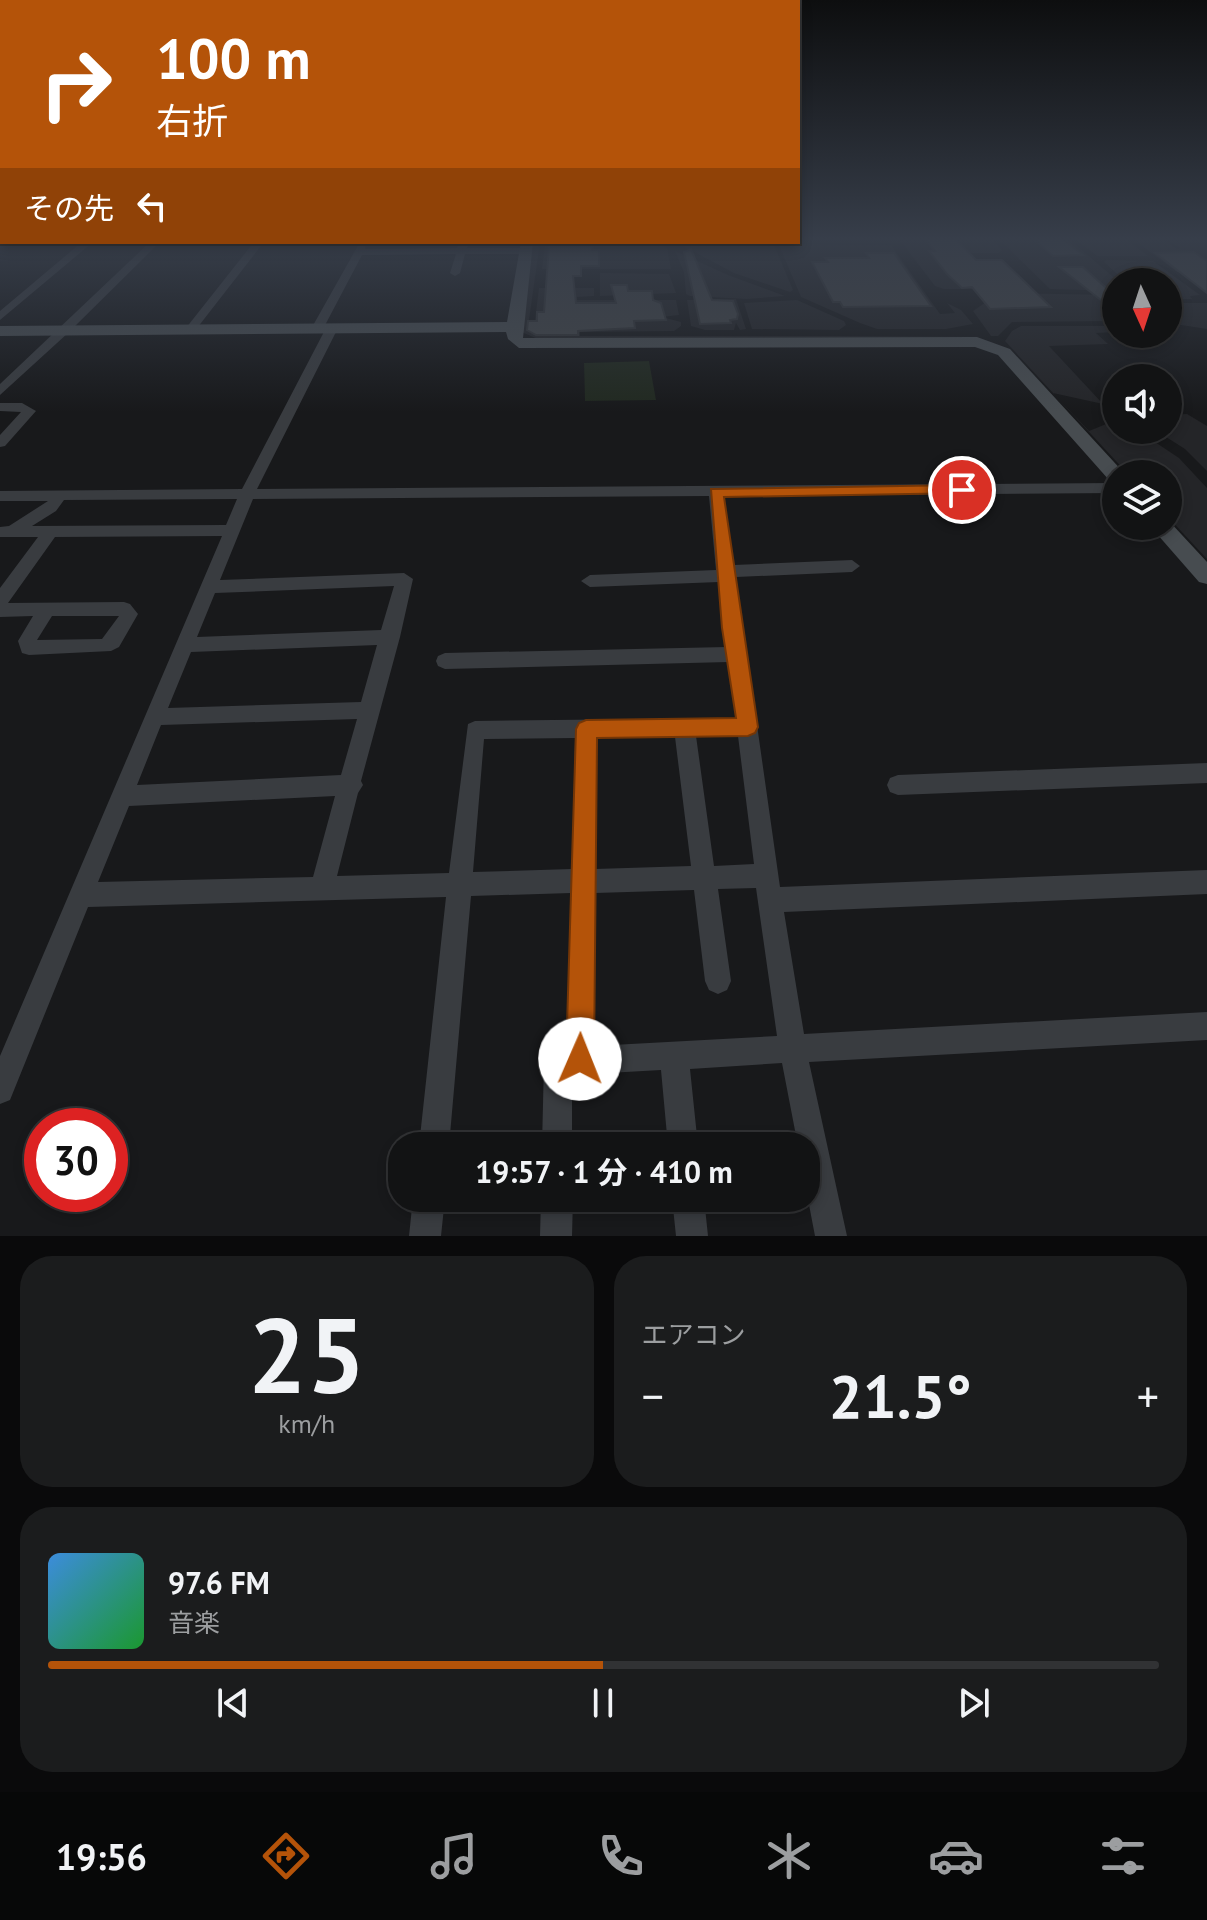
<!DOCTYPE html>
<html lang="ja">
<head>
<meta charset="utf-8">
<style>
  body { margin:0; font-family:"PT Sans","Noto Sans JP",sans-serif; background:#1b1c1d; color:#f1f3f6; height:100vh; display:flex; flex-direction:column; font-size:30px; white-space:nowrap }
  * { box-sizing:border-box; margin:0 }
  p { font-size:26px; color:#9c9ea0 }
  .icon { flex:none; width:44px; height:44px; fill:none; stroke:currentColor; stroke-width:2; stroke-linecap:round; stroke-linejoin:round }
  .map { position:relative; height:1236px; overflow:hidden }
  .side { display:flex; flex-direction:column; gap:20px; padding:20px; background:#0a0a0b; flex:1 }
  .side>* { flex:none }
  .hud { position:absolute; left:0px; top:0px; width:800px; height:244px; box-shadow:0 4px 12px #0003,0 0 0 2px #313234; background:#b45309; color:#fff; overflow:hidden }
  .needle { width:52px; rotate:177deg }
  .controls { position:absolute; left:1102px; top:268px; display:grid; gap:16px }
  .controls a { display:grid; place-items:center; width:80px; height:80px; border-radius:50%; background:#121314; box-shadow:0 4px 12px #0003,0 0 0 2px #313234; font-size:40px }
  .speed { position:absolute; left:24px; top:1108px; display:flex; gap:16px; font-size:40px; font-weight:700; text-align:center }
  .speed>* { display:grid; place-content:center; width:104px; height:104px; border-radius:50%; background:#121314; box-shadow:0 4px 12px #0003,0 0 0 2px #313234; line-height:1 }
  .speed .limit { border:12px solid #d22; background:#fff; color:#111 }
  .pin { position:absolute; display:grid; place-items:center; width:68px; height:68px; color:#fff; margin:-34px; border:4px solid #fff; border-radius:50%; box-shadow:0 2px 8px #0007 }
  .me { position:absolute; width:88px; margin:-44px; rotate:1deg; stroke-linejoin:round; filter:drop-shadow(0 0 6px #0008) }
  .turn { display:flex; align-items:center; gap:28px; height:168px; padding:0 24px; font-size:36px }
  .turn .icon { width:104px; height:104px; stroke-width:2.5 }
  .turn b { display:block; font-size:56px; line-height:68px }
  .then { display:flex; align-items:center; height:76px; padding:0 24px; background:#0003; gap:16px; font-size:30px }
  .big { font-size:60px; font-weight:700; line-height:1.1 }
  .side .card { flex:1; display:flex; flex-direction:column; justify-content:center; gap:12px; min-width:0; padding:0 28px; border-radius:32px; background:#1b1c1d }
  .side .dial { align-items:center; gap:0 }
  .dial b { font-size:104px; line-height:1 }
  .song { display:flex; align-items:center; gap:24px }
  .cover { width:96px; height:96px; border-radius:12px; background:linear-gradient(135deg,hsl(210 70% 55%),hsl(130 70% 35%)) }
  .played { height:8px; border-radius:4px; background:linear-gradient(90deg,#b45309 50%,#313234 50%) }
  .keys { display:flex; justify-content:space-around; direction:ltr }
  .heat { display:flex; justify-content:space-between; align-items:center; font-size:44px; direction:ltr }
  .side .tiles { flex:1; display:grid; gap:20px; grid-template-columns:1fr 1fr }
  .card:last-child { grid-column:span 2 }
  .trip { position:absolute; left:388px; top:1132px; width:432px; height:80px; border-radius:32px; background:#121314; box-shadow:0 4px 12px #0003,0 0 0 2px #313234; font-weight:700; line-height:80px; text-align:center }
  .tabs { display:flex; height:128px; justify-content:space-around; align-items:center; background:#070808; color:#9c9ea0 }
  .tabs .icon { width:56px; height:56px }
  .tabs .current { color:#b45309 }
  .tabs b { font-size:36px; color:#f1f3f6 }
  .map>svg:first-child { display:block }
  .built { fill:#242528 }
  .green { fill:#212920 }
  .building { fill:#424548; stroke:#323437; stroke-width:2 }
  .lines { fill:none; stroke-linecap:round; stroke-linejoin:round }
  .street { fill:#393c40; fill-rule:evenodd }
  .secondary { fill:#474c50; fill-rule:evenodd }
  .route { fill:#b45309; stroke:#753606; stroke-width:2 }
</style>
</head>
<body>
<div class="map">
<svg width="1207" height="1236" viewBox="0 0 1207 1236">
  <rect width="100%" height="100%" fill="#18191b"/>
  <path class="built" d="M899,239H992L1002,250L999,253H957L983,289H944L935,286Z
    M999,239H1069L1119,282H1116V291L1050,289Z
    M1075,239H1126L1148,256H1097Z
    M1133,239H1162L1177,249L1180,248L1167,239H1203L1207,242V275L1177,272Z
    M532,242H540L529,320H535L539,288H594V296L577,297V300H676L679,315L662,317L681,322V326L674,331L580,332V336H991L973,311L999,293L1116,295V321L1012,322L998,336L538,339L519,331Z
    M654,242L667,248L671,269H542L545,245L550,243Z
    M660,242L774,245L793,290L790,292L734,273L683,246L687,243Z
    M782,244L891,245L940,314L955,313L947,303L961,310L973,324L946,329H877L860,323L801,297L779,245Z
    M675,251L728,275L785,296L747,299L690,296L686,294L684,272Z
    M1106,260L1153,261L1200,295L1190,296L1192,299H1168V282H1126L1104,262Z
    M600,273L669,274L676,293L600,296Z
    M736,299L746,329L740,330L736,323L734,330H705L691,326L687,300Z
    M797,300L844,321L846,325L839,330L752,329L744,303Z
    M1207,303V329L1168,323V303Z
    M1021,326H1116V332L1096,333L1108,344L1049,346L1103,404L1053,393L1089,431L1116,420V430H1137L1179,458L1207,488V559L1168,517V474H1128L1005,341L1012,331Z
    M1187,414L1207,426V471L1185,449L1155,430H1168V415Z"/>
  <path class="green" d="M649,361L656,400L585,401L584,363Z"/>
  <path class="building" d="M925,239H956L976,260H1002L1051,307L990,309L972,287L962,288L947,274L929,251H935Z
    M1034,239H1063L1083,255L1053,256Z
    M593,246L592,250H599V266H581V276H573L576,303H616L611,285H627L628,291H652L653,300L661,303L666,320L634,321L635,328L578,331V335H536L527,330L528,321H537V312H544L549,247Z
    M691,249L712,300L733,301L738,314L737,319L730,320L731,323L700,324L684,252Z
    M1194,252L1207,261V293L1155,253Z
    M866,253H894L931,306L843,307L840,302H833L812,262H828L825,258H869Z
    M1059,267H1083L1116,297V312Z"/>
  <g class="lines">
    <path class="street" d="M82,242H93L0,320V311Z
      M150,242H160L68,333L0,395V384Z
      M254,242H264L194,332H186V328Z
      M360,242H366L365,249L457,248L459,242H469L467,248H526L531,251L526,254H465L460,273L455,276L450,273L456,254L362,255L323,329L313,331L311,329Z
      M332,325L338,328L257,489L1116,483V493L724,496L734,565L852,560L860,566L852,572L736,577L780,887L1207,870V894L784,912L804,1034L1207,1012V1040L809,1062L847,1236H815L806,1189V1146H798L782,1063L690,1069L698,1146H668L661,1070L572,1075V1146H542L544,1062L548,1052L566,1048L571,893L471,896L449,1146H419L446,897L88,907L10,1100L0,1104V1056L222,536L55,537L8,603L124,602L130,604L138,614L119,647L111,651L29,655L22,653L18,641L33,616L0,617V588L38,537H0V527L9,526L48,501H0V491L242,489L326,328ZM709,496L716,570L590,575L581,581L590,587L719,582L727,647L445,653L438,656L436,661L438,666L445,669L729,662L736,718L475,721L468,724L449,873L337,876L358,793L363,785L361,781L400,637L413,579L404,573L220,580L253,499ZM237,499L226,525L32,526L56,511L64,500ZM394,586L381,630L197,637L215,593ZM52,616H119L102,639L37,640ZM377,645L361,702L168,708L191,652ZM357,719L341,775L137,785L161,725ZM696,736H738L754,864L714,866ZM675,737L691,866L595,869L596,738ZM575,738L572,869L473,872L484,739ZM335,796L313,877L98,882L129,806ZM756,888L777,1036L594,1046L595,893L694,890L705,981L709,990L718,994L727,990L731,981L718,889Z
      M0,403H22L36,411L5,446L0,447V435L21,412L0,411Z
      M1207,763V783L898,795L890,792L887,785L890,778L898,775Z
      M413,1198H445L441,1236H409Z
      M541,1198H573L572,1236H540Z
      M672,1198H704L708,1236H676Z"/>
    <path class="secondary" d="M521,242H533L523,338L977,337L1010,349L1125,474H1116V482L1109,480L998,355L975,347L519,348L508,339L506,332L0,336V326L507,322Z
      M1169,521L1207,562V584L1199,582L1150,526H1168Z"/>
  </g>
  <linearGradient id="sky" x2="0" y2="1"><stop stop-color="#0d0e0f"/><stop offset="0.58" stop-color="#373e4a"/><stop offset="1" stop-color="#373e4a" stop-opacity="0"/></linearGradient>
  <rect width="1207" height="412" fill="url(#sky)"/>
  <path class="route" d="M962,485L968,486V493L724,497L758,727L755,733L748,736L597,738L594,1059L590,1069L580,1074L570,1069L566,1059L576,729L579,723L586,720L736,718L722,628L711,489Z"/>
</svg>
<div class="controls">
<a><svg class="needle" viewBox="-14 -14 28 28"><path d="M0-13l5 13h-10z" fill="#e53935"/><path d="M0 13l5-13h-10z" fill="#9c9ea0"/></svg></a>
<a><svg class="icon" aria-label="sound" viewBox="0 0 24 24"><path d="M4 9h4l5-4v14l-5-4H4zM17 9q2 3 0 6"/></svg></a>
<a><svg class="icon" aria-label="layers" viewBox="0 0 24 24"><path d="M12 4l9 5-9 5-9-5zM3 14l9 5 9-5"/></svg></a>
</div>
<div class="speed"><div class="limit">30</div></div>
<div class="pin" style="left:962px;top:490px;background:#d93025"><svg class="icon" aria-label="arrive" viewBox="0 0 24 24"><path d="M6 21V4h12l-3 4 3 4H6"/></svg></div>
<svg class="me" style="left:580px;top:1059px" viewBox="-20 -20 40 40"><circle r="19" fill="#fff"/><path d="M0-13L10 11 0 6-10 11z" fill="#b45309"/></svg>
<div class="trip">19:57 · 1 分 · 410 m</div>
<div class="hud">
<div class="turn"><svg class="icon" aria-label="right" viewBox="0 0 24 24"><path d="M7 20v-9h11M14 6l5 5-5 5"/></svg><div><b>100 m</b>右折</div></div>
<div class="then">その先<svg class="icon" aria-label="left" viewBox="0 0 24 24"><path d="M17 20v-9H6M10 6l-5 5 5 5"/></svg></div>
</div>
</div>
<section class="side">
<div class="tiles">
<div class="card dial"><b>25</b><p>km/h</p></div>
<div class="card"><p>エアコン</p>
<div class="heat"><a>−</a><b class="big">21.5°</b><a>+</a></div>
</div>
<div class="card">
<div class="song"><i class="cover"></i><div><b>97.6 FM</b><p>音楽</p></div></div>
<div class="played"></div>
<div class="keys"><svg class="icon" aria-label="previous" viewBox="0 0 24 24"><path d="M18 5L8 12l10 7zM5 5v14"/></svg><svg class="icon" aria-label="pause" viewBox="0 0 24 24"><path d="M8 5v14M16 5v14"/></svg><svg class="icon" aria-label="next" viewBox="0 0 24 24"><path d="M6 5l10 7-10 7zM19 5v14"/></svg></div>
</div>
</div>
</section>
<nav class="tabs">
<b>19:56</b>
<svg class="icon current" aria-label="directions" viewBox="0 0 24 24"><path d="M12 3l9 9-9 9-9-9zM9 14v-3h6M13 9l2 2-2 2"/></svg>
<svg class="icon" aria-label="music" viewBox="0 0 24 24"><path d="M9 18V5l10-2v13"/><circle cx="6" cy="18" r="3"/><circle cx="16" cy="16" r="3"/></svg>
<svg class="icon" aria-label="phone" viewBox="0 0 24 24"><path d="M5 4h4l2 5-3 2q2 4 5 5l2-3 5 2v4C11 20 4 13 5 4z"/></svg>
<svg class="icon" aria-label="climate" viewBox="0 0 24 24"><path d="M12 3v18M4 7l16 10M4 17L20 7"/></svg>
<svg class="icon" aria-label="car" viewBox="0 0 24 24"><path d="M5 17H2v-5l4-1 3-4h7l3 4 3 1v5h-3M9 17h6M6 11h13"/><circle cx="7" cy="17" r="2"/><circle cx="17" cy="17" r="2"/></svg>
<svg class="icon" aria-label="filters" viewBox="0 0 24 24"><path d="M4 7h16M4 17h16"/><circle cx="9" cy="7" r="2"/><circle cx="15" cy="17" r="2"/></svg>
</nav>
</body>
</html>
